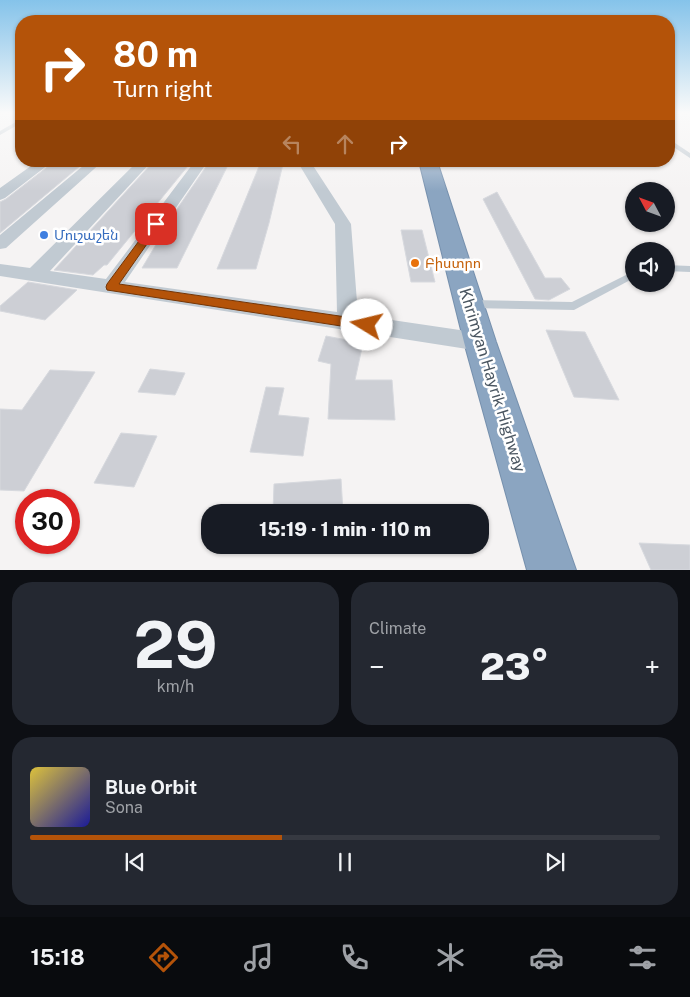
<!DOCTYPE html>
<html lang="en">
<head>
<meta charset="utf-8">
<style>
  body { margin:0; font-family:"Public Sans","Noto Sans Armenian",sans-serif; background:#242831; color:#f1f3f6; height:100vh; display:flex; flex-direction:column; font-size:19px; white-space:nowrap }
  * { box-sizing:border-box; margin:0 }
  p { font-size:16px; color:#9ea1a6 }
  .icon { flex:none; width:28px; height:28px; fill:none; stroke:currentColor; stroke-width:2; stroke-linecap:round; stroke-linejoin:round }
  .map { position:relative; height:570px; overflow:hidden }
  .sheet { display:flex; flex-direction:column; gap:12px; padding:12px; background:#0d0f14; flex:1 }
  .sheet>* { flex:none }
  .guide { position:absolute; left:15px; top:15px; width:660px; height:152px; border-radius:20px; box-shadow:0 1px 4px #0004; background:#b45309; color:#fff; overflow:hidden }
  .needle { width:32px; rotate:311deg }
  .buttons { position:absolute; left:625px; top:182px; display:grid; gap:10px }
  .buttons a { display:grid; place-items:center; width:50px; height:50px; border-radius:50%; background:#171b24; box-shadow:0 1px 4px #0004; font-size:25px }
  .speed { position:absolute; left:15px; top:489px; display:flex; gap:10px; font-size:25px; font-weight:700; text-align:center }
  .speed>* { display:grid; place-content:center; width:65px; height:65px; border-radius:50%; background:#171b24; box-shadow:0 1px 4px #0004; line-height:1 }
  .speed .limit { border:8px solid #d22; background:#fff; color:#111 }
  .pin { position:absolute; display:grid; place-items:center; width:42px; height:42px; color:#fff; margin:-21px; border-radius:10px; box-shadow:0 2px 8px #0006 }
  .me { position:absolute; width:55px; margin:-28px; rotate:279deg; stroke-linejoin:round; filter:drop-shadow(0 0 4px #0008) }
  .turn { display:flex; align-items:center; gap:18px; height:105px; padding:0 15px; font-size:22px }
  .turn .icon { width:65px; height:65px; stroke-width:2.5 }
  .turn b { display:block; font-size:35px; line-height:42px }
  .lanes { display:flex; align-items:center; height:48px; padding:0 15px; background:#0003; justify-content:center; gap:25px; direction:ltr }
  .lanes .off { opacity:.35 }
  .big { font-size:38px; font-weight:800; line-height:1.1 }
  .sheet .tile { flex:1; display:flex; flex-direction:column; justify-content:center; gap:8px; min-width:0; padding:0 18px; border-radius:20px; background:#242831 }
  .sheet .dial { align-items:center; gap:0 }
  .dial b { font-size:65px; line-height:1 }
  .song { display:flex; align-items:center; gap:15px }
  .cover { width:60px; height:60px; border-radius:8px; background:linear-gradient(135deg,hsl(50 70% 55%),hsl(240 70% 35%)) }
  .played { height:5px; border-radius:2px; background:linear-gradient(90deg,#b45309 40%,#363941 40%) }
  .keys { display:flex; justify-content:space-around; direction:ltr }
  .heat { display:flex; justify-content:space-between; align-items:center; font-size:28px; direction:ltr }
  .sheet .tiles { flex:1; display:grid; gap:12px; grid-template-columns:1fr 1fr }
  .tile:last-child { grid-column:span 2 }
  .trip { position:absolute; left:201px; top:504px; width:288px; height:50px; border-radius:20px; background:#171b24; box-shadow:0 1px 4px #0004; font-weight:800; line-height:50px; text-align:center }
  .tabs { display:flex; height:80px; justify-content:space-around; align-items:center; background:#090b0e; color:#9ea1a6 }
  .tabs .icon { width:35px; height:35px }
  .tabs .on { color:#b45309 }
  .tabs b { font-size:22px; color:#f1f3f6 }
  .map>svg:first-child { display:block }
  .building { fill:#cdcfd5; stroke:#d7d9de }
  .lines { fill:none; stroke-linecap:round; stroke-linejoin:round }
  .highway-casing { stroke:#7690ad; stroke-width:2 }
  .lane { fill:#c1cad2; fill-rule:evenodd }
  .street { fill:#c1cad2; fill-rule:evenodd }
  .highway { fill:#8ba5c1; fill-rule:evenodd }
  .route { fill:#b45309; stroke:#753606 }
  .shop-dot { fill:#3f7fe0; stroke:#fff; stroke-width:2 }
  .food-dot { fill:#e8710a; stroke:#fff; stroke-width:2 }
  .labels { text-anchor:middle; stroke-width:5; stroke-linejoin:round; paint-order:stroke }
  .shop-label { font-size:14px; fill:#366cbe; stroke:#fff; text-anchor:start }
  .food-label { font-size:14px; fill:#c56008; stroke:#fff; text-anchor:start }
  .near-street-label { font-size:16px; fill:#4a5661; stroke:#fff }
</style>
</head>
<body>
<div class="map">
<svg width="690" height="570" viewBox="0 0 690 570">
  <rect width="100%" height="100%" fill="#f5f3f3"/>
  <path class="building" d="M55,161H86L0,233V202L6,199Z
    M154,161H192L107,265H104L93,275L54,270Z
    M210,161H230L177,268H142L179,206Z
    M260,164H283L269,223L256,269H217Z
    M497,192L545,278H561L570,289L549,300L535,299L483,199Z
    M401,230H422L435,282H411Z
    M28,282L77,290L45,320L0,311V306Z
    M546,330L585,332L619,400L574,397Z
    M326,336L363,343L355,380H392L395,420L328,419L331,364L318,361Z
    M150,369L185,373L175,395L138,392Z
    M50,370L95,372L24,491L0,490V409L22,410Z
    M266,387L284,388L278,415L309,418L303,456L250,452Z
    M121,433L157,436L134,487L94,483Z
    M341,479L343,512H273L274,484Z
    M639,543L690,545V570H651Z"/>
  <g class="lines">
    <g class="highway-casing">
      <path id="highway" d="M419,161H437L496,342L576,570H527L464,342Z"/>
    </g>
    <path class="lane" d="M21,119V123L0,135V131Z
      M669,139L690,153V158L669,144Z
      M666,265L690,266V272L666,271Z
      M634,271V278L574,310L470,308L466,307L465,304L466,301L470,300L572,302Z"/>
    <path class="street" d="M38,161H53L5,198L0,200V188Z
      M89,161H103L6,248L0,249V235Z
      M138,161H152L50,271L106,279L195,161H208L125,282L337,312L335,224L297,161H310L351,224L358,315L480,333L488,335L492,342L488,349L480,351L0,276V264L30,268Z"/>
    <use href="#highway" class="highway"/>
  </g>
  <linearGradient id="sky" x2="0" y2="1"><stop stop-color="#85c3ea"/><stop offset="0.59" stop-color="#fafafa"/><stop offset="1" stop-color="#fafafa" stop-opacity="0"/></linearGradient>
  <rect width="690" height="191" fill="url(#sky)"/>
  <path class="route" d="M156,221L161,224L119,284L367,320L371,322L373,325L371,329L367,330L107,290L106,287L107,284L153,222Z"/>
  <circle class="shop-dot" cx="44" cy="235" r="5"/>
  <circle class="food-dot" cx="415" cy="263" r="5"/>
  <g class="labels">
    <g class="shop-label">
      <text x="54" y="240">Մուշաշեն</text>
    </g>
    <g class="food-label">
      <text x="425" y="268">Բիստրո</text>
    </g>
    <g class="near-street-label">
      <text transform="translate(493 380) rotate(73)" y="6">Khrimyan Hayrik Highway</text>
    </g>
  </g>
</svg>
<div class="buttons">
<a><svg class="needle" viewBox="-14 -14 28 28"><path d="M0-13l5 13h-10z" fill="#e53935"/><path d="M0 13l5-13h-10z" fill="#9ea1a6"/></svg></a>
<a><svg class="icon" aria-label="sound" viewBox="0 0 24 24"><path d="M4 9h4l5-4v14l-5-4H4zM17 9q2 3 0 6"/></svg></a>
</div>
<div class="speed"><div class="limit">30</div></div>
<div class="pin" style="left:156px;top:224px;background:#d93025"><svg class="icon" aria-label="arrive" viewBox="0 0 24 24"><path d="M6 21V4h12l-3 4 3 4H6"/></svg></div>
<svg class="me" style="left:367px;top:325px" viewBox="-20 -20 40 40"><circle r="19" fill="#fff"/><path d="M0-13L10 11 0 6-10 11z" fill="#b45309"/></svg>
<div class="trip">15:19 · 1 min · 110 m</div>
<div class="guide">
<div class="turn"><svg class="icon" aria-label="right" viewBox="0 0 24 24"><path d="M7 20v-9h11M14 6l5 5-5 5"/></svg><div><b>80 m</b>Turn right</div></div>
<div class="lanes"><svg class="icon off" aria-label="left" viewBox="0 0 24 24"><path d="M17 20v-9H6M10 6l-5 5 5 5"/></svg><svg class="icon off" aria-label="ahead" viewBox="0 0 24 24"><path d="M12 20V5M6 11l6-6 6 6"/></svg><svg class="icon" aria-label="right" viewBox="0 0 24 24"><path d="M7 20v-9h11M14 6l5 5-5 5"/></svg></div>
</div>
</div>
<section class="sheet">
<div class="tiles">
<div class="tile dial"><b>29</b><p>km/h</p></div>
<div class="tile"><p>Climate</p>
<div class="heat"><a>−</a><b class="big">23°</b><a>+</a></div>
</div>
<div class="tile">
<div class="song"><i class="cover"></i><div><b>Blue Orbit</b><p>Sona</p></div></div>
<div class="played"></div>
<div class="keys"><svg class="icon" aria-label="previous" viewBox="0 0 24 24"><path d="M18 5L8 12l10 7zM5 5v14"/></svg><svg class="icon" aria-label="pause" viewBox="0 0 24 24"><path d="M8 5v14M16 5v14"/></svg><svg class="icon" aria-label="next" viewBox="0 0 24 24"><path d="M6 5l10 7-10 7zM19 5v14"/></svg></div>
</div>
</div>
</section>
<nav class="tabs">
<b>15:18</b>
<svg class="icon on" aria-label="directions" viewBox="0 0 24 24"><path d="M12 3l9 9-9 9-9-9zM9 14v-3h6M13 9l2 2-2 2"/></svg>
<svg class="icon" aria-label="music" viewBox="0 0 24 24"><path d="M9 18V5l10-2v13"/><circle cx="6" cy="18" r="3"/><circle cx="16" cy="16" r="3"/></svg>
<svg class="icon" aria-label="phone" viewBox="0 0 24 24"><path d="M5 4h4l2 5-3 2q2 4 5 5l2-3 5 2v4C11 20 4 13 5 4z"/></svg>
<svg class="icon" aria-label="climate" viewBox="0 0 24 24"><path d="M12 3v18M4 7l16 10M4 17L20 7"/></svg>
<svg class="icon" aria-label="car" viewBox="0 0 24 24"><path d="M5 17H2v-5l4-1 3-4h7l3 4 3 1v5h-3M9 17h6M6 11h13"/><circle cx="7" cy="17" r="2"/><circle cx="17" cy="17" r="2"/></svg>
<svg class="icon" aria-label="filters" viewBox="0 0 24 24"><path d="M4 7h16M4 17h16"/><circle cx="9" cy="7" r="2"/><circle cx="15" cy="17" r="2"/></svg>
</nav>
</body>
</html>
